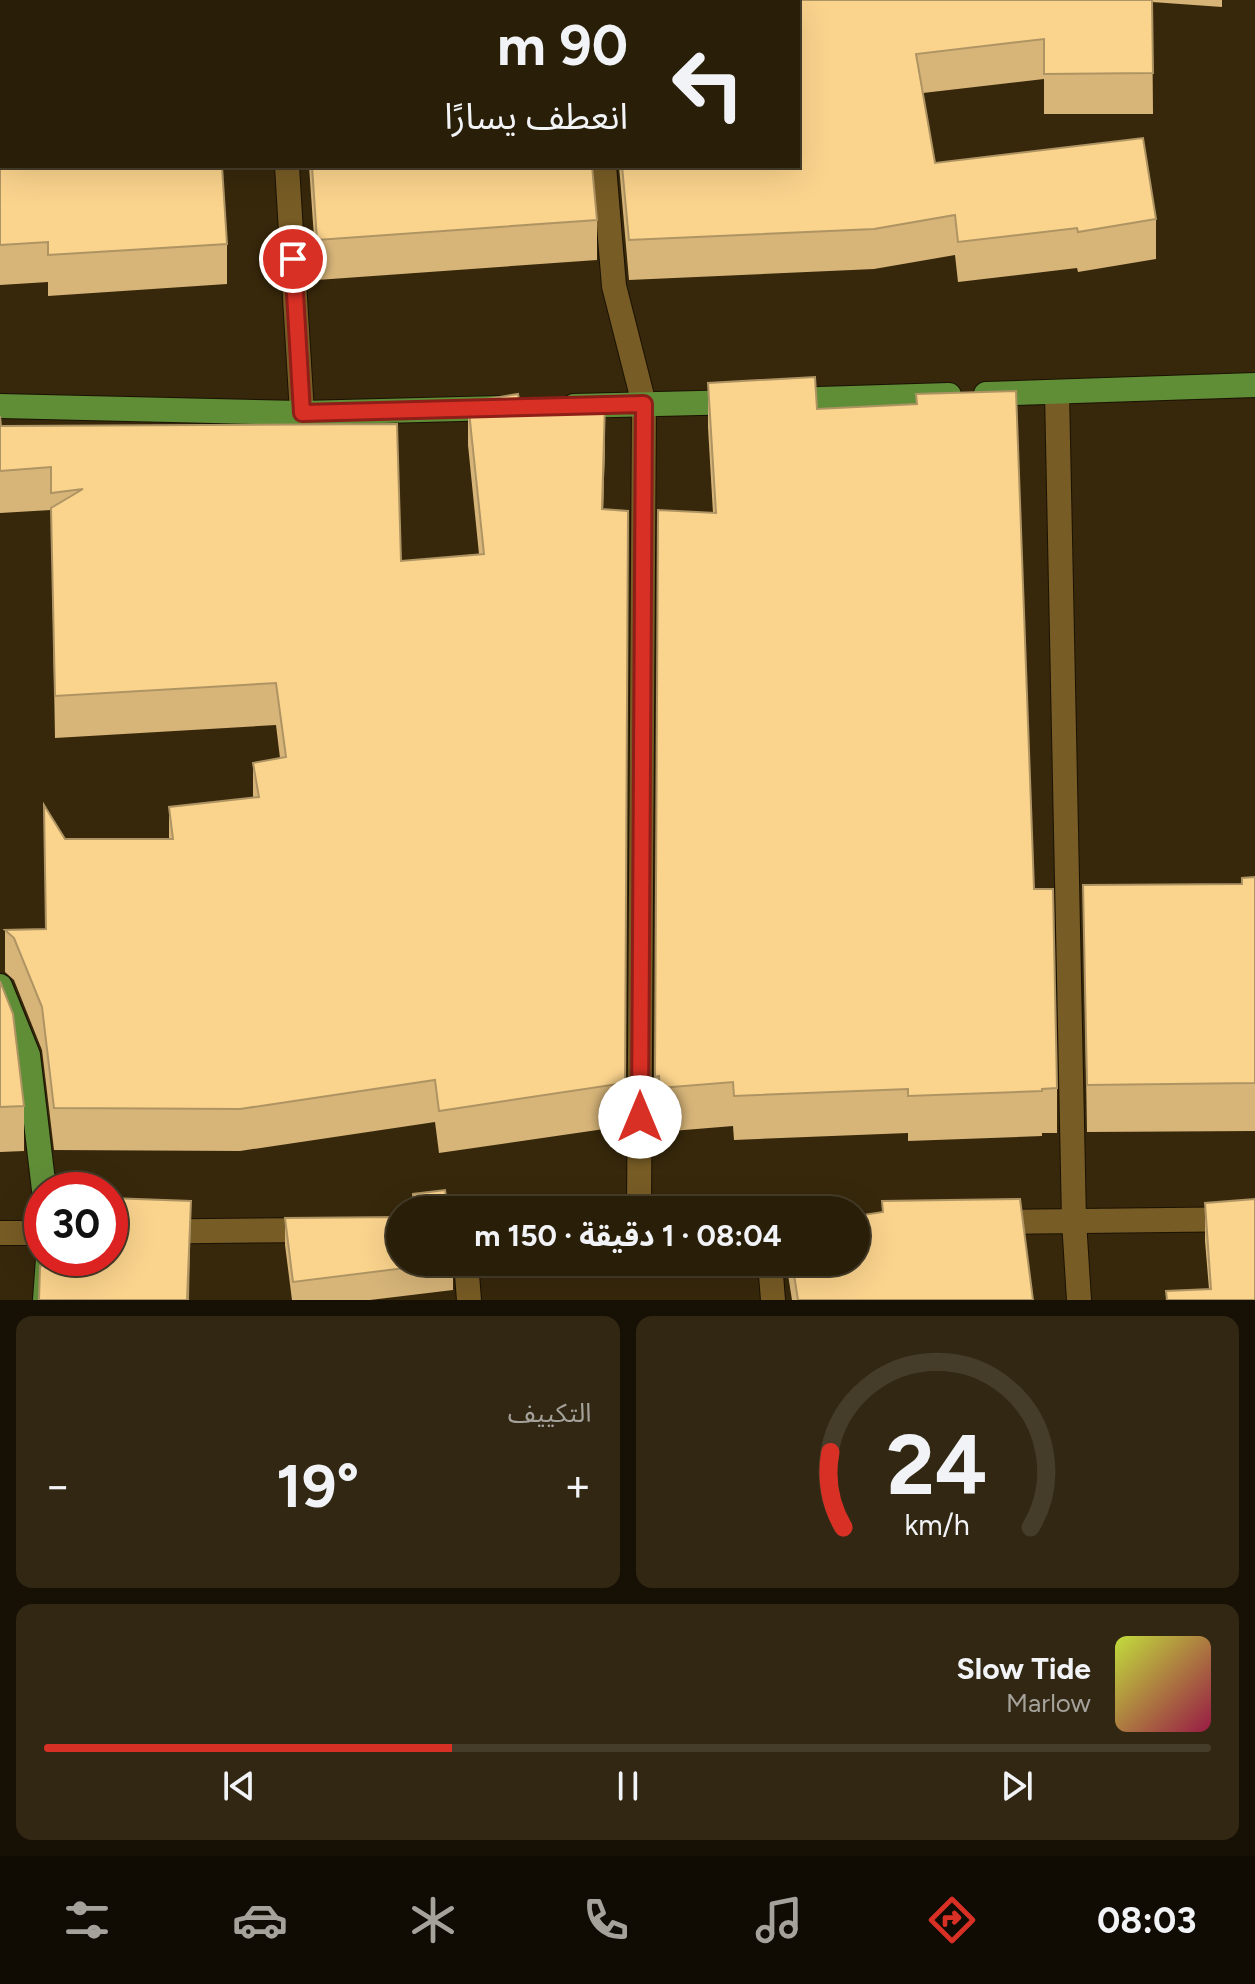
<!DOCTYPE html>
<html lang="ar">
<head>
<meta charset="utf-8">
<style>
  body { margin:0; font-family:Figtree,"Noto Sans Arabic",sans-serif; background:#312712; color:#f1f3f6; direction:rtl; height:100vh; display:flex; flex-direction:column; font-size:30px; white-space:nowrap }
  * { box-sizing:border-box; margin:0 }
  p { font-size:26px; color:#a5a29c }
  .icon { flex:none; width:44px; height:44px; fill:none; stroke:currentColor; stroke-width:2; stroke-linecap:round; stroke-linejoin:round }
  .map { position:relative; height:1300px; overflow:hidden; direction:ltr }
  .details { display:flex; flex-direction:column; gap:16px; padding:16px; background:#171004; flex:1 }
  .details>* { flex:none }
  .banner { position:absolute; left:0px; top:0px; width:800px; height:168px; box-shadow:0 8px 32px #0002,0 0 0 2px #453c29; direction:rtl; background:#291e08; color:#f1f3f6; overflow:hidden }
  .speed { position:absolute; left:24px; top:1172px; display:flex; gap:16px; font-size:40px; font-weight:700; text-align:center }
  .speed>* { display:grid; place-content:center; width:104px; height:104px; border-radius:50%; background:#291e08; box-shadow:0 8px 32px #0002,0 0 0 2px #453c29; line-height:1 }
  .speed .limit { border:12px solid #d22; background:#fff; color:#111 }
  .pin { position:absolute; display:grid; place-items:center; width:68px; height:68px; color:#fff; margin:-34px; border:4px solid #fff; border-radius:50%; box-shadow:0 2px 8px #0007 }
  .me { position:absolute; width:88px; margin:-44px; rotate:0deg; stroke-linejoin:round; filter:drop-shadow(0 0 6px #0008) }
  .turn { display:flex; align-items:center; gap:28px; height:168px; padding:0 40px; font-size:36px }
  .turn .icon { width:104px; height:104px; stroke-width:2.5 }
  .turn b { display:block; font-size:56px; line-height:68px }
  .big { font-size:60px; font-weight:700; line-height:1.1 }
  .details .card { flex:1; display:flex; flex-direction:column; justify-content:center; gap:12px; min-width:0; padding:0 28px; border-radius:16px; background:#312712 }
  .details .dial { align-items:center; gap:0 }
  .dial svg { height:208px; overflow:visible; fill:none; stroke:#453c29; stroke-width:7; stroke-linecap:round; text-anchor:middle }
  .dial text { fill:#f1f3f6; stroke:none }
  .song { display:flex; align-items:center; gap:24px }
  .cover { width:96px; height:96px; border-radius:12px; background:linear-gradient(135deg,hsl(70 70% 55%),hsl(340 70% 35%)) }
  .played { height:8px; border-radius:4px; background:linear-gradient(90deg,#d93025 35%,#453c29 35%) }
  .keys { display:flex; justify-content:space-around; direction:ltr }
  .heat { display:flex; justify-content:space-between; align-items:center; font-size:44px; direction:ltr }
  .details .tiles { flex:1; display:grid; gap:16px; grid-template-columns:1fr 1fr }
  .card:last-child { grid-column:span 2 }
  .trip { position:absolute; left:386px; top:1196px; width:484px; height:80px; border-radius:40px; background:#291e08; box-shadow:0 8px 32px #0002,0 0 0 2px #453c29; font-weight:700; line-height:80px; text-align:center; direction:rtl }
  .menu { display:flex; height:128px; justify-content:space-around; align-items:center; background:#100c03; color:#a5a29c }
  .menu .icon { width:56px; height:56px }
  .menu .current { color:#d93025 }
  .menu b { font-size:36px; color:#f1f3f6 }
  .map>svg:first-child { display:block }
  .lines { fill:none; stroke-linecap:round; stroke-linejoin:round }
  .minor-casing { stroke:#1b1203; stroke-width:26 }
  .major-casing { stroke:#1b1203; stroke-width:26 }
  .minor { stroke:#785c25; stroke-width:24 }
  .major { stroke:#608e37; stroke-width:24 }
  .wall { fill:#d7b579 }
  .shaded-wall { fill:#af9463 }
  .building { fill:#fad38d; stroke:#af9463; stroke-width:2 }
  .route-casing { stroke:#8d1f18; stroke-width:20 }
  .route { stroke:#d93025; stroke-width:14 }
</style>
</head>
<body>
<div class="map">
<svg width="1255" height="1300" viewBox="0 0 1255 1300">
  <rect width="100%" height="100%" fill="#37280b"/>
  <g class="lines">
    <g class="minor-casing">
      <path id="minor" d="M287,166L302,413
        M604,166L614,286L644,404L639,1210
        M1057,392L1074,1221L1079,1300
        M993,1222L1255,1219
        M110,1232L318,1230
        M0,1233H42
        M466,1262L469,1300
        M770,1262L773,1300"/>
    </g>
    <g class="major-casing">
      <path id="major" d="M986,394L1255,385
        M786,400L949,395
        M0,406L302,413L501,408
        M574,406L741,402
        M0,986L28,1055L44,1190
        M45,1300L48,1258"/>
    </g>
    <use href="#minor" class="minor"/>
    <use href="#major" class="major"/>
  </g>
  <path class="wall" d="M0,0H1222V7L1152,2L1153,114H1044V79L923,93L935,163L1156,219V259L1078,272L1077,268L958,282L955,255L874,269L629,280L619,166H798V2H2L227,244V284L48,296V282L0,285Z
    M309,166H592L597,220V260L317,280Z
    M708,383L817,409L1034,889L1057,1088V1133H1042V1136L908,1141V1133L734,1140L733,1126L660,1132L659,1120L655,1121V1077L713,513L708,427Z
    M519,399L605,444L603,510L628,511L625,1126L439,1153L435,1122L240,1151L54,1150L42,1050L14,980L5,972V930L45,929L65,839H169V807L253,798V763L280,758L276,725L55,738L51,510L0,513V416L1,426L401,561L479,554L468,445V402Z
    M1255,877V1131L1087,1132L1083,885L1242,884Z
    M0,981L24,1106V1151L0,1152Z
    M882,1201L1033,1300H792L786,1262H856L882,1212Z
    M1205,1203L1255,1300H1166V1291L1209,1289L1205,1241Z
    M285,1218L453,1262V1290L370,1300H292L285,1245Z"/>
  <path class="shaded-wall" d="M605,402V444L602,552V509Z
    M191,1201L189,1300H187Z"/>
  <path class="building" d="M0,0H1152L1153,73L1044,74V39L916,54L935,163L1143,138L1156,219L1078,232L1077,228L958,242L955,215L874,229L629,240L622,166H798V2H2V166H222L227,244L48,255V242L0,245Z
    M312,166H592L597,220L317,240Z
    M815,377L817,409L917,404L916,394L1016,391L1034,889H1053L1057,1088L1042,1089V1091L908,1096V1089L734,1096L733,1082L660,1088L659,1076L655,1077L658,510L716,513L708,383Z
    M518,394L519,399L605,402L602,509L628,511L625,1083L439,1111L435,1080L240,1109L54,1108L42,1007L14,938L5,930L46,929L44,805L65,839H173L169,807L259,797L253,763L286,757L276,683L55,696L51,508L83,489L51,493V467L0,471V416L1,426L397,424L401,561L484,554L468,402Z
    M1255,877V1083L1087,1085L1083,885L1242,884V878Z
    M0,981L13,1014L24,1106L0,1107Z
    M445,1190L448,1210H411L413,1208V1194Z
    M110,1198L191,1201L187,1300H39L40,1266L52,1265L57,1258H110Z
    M1020,1199L1033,1300H798L792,1262H856V1216L883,1212L882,1201Z
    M1255,1199V1300H1167L1166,1291L1211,1289L1205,1203Z
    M400,1217V1262H453L293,1282L285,1218Z"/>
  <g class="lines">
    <g class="route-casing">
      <path id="route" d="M293,259L302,413L644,404L640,1117"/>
    </g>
    <use href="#route" class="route"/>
  </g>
</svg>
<div class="speed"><div class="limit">30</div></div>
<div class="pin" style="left:293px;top:259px;background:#d93025"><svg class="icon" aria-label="arrive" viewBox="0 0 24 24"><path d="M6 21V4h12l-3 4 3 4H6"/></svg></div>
<svg class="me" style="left:640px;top:1117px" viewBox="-20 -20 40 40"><circle r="19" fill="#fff"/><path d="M0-13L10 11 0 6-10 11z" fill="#d93025"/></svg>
<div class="trip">08:04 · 1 دقيقة · 150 m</div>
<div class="banner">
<div class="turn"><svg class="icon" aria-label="left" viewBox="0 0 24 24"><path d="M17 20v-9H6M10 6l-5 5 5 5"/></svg><div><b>90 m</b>انعطف يسارًا</div></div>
</div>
</div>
<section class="details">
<div class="tiles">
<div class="card dial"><svg viewBox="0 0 100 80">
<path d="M14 69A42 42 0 1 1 86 69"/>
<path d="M14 69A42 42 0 0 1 9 40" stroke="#d93025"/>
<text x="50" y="56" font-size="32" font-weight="700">24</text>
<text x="50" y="72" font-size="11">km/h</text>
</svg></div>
<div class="card"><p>التكييف</p>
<div class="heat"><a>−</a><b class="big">19°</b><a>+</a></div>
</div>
<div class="card">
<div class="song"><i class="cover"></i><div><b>Slow Tide</b><p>Marlow</p></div></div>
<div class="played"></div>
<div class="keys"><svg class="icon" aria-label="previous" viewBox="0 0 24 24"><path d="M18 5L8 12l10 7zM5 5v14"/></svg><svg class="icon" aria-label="pause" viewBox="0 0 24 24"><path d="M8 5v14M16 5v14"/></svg><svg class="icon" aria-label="next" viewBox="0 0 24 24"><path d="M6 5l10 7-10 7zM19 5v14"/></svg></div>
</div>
</div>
</section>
<nav class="menu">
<b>08:03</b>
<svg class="icon current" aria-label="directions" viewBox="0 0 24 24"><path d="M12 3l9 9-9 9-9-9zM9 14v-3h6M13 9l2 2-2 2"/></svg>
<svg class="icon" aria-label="music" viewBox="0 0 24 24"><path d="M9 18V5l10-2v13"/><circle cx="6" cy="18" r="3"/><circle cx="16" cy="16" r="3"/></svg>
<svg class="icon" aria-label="phone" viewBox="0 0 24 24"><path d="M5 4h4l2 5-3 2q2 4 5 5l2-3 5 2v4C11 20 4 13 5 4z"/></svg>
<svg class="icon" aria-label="climate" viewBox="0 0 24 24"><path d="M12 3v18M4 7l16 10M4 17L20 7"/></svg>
<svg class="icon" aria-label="car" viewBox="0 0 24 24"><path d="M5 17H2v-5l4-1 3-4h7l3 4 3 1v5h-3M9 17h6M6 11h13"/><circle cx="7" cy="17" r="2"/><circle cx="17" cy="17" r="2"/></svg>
<svg class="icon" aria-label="filters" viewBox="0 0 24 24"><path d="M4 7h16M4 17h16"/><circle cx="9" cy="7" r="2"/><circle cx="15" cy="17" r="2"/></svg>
</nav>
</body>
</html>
